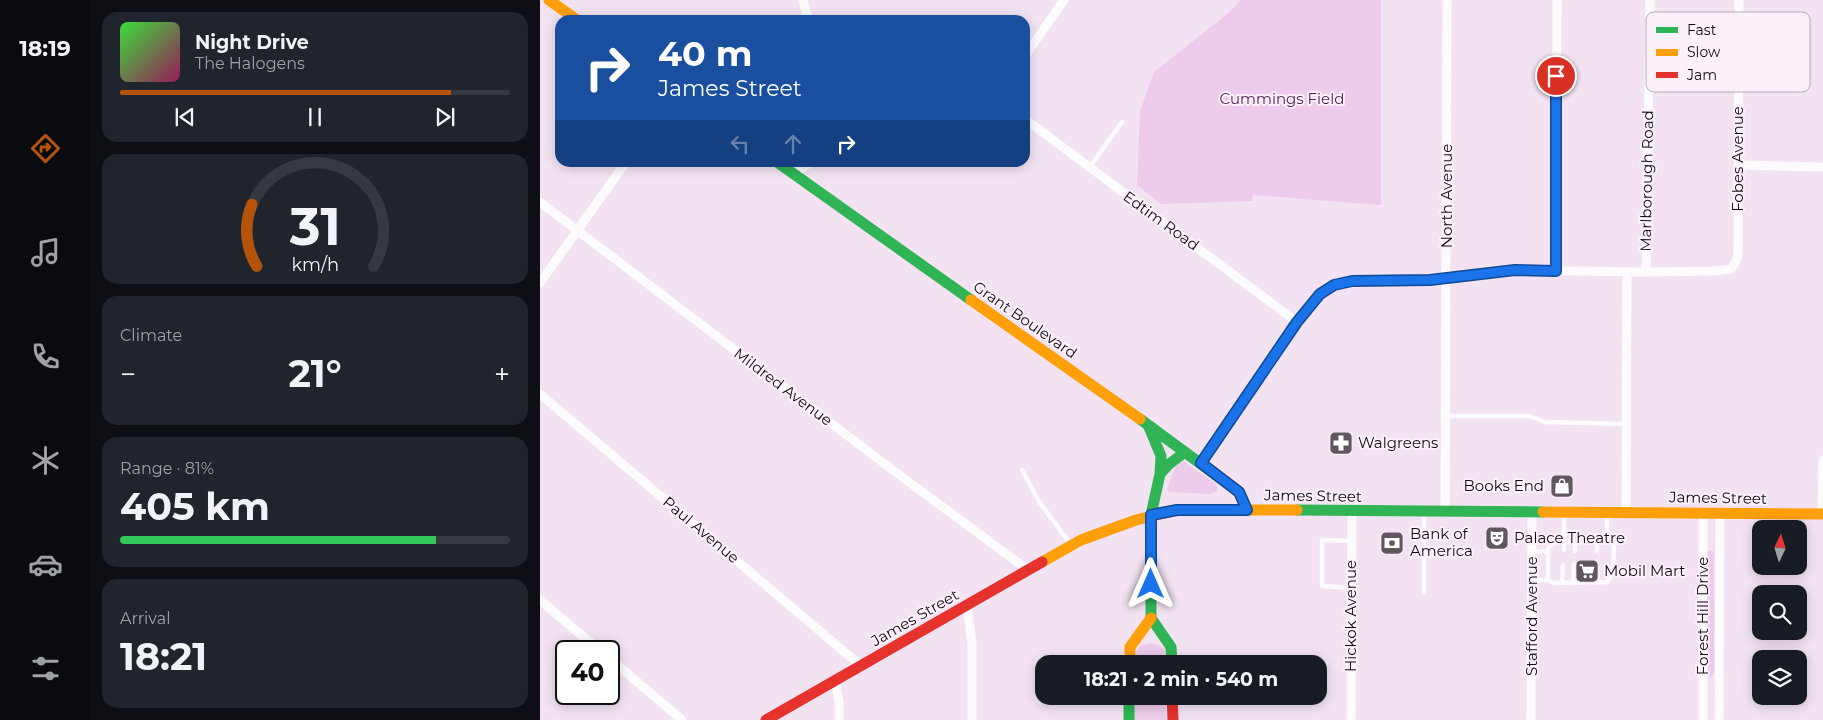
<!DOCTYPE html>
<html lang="en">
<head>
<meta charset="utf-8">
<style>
  body { margin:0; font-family:Montserrat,sans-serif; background:#20242c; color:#f1f3f6; height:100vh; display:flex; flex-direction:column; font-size:19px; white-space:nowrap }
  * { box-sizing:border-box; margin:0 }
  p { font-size:16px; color:#9ea1a6 }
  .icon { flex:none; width:28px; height:28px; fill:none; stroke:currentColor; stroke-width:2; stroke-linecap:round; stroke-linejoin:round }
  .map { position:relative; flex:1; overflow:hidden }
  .sheet { display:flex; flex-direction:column; gap:12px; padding:12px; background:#0d0f14; width:450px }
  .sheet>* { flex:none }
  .top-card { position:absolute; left:15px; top:15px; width:475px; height:152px; border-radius:15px; box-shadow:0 2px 12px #0003; background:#1a4fa0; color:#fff; overflow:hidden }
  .needle { width:32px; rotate:4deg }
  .tools { position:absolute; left:1212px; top:520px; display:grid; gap:10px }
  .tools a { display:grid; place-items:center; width:55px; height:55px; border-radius:10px; background:#171b24; box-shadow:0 2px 12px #0003; font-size:25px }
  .speed { position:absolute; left:15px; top:640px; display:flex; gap:10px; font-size:25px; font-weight:700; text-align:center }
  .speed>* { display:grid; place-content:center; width:65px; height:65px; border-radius:50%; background:#171b24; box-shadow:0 2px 12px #0003; line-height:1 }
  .speed .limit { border:2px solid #111; border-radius:8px; background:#fff; color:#111 }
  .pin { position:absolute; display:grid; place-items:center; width:42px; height:42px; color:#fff; margin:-21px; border:2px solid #fff; border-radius:50%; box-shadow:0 1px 5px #0007 }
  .me { position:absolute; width:55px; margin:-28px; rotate:0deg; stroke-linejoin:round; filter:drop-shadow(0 0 4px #0008) }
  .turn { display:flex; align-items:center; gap:18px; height:105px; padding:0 20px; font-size:22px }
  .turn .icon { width:65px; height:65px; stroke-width:2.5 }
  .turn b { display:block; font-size:35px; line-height:42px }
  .lanes { display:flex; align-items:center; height:48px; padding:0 20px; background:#0003; justify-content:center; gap:25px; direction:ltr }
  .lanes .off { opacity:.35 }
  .big { font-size:38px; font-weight:700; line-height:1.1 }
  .sheet .tile { flex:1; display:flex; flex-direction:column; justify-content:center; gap:8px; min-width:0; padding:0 18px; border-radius:15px; background:#20242c }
  .sheet .dial { align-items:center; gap:0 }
  .dial svg { height:130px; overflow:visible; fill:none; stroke:#363941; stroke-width:7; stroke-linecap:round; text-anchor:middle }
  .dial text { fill:#f1f3f6; stroke:none }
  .song { display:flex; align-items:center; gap:15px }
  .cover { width:60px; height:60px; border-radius:8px; background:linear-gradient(135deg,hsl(120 70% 55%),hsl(330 70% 35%)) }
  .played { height:5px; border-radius:2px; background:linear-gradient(90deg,#b45309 85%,#363941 85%) }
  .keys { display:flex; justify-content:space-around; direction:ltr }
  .heat { display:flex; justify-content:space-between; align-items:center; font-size:28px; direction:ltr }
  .charge { height:8px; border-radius:4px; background:linear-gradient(90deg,#34c759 81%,#363941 0) }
  .trip { position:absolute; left:495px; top:655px; width:292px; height:50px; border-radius:15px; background:#171b24; box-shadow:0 2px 12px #0003; font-weight:700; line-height:50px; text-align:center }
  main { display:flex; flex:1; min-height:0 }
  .dock { display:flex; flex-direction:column; width:90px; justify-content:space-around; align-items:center; background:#090b0e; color:#9ea1a6 }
  .dock .icon { width:35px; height:35px }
  .dock .active { color:#b45309 }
  .dock b { font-size:22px; color:#f1f3f6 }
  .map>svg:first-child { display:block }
  .green { fill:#eccbeb }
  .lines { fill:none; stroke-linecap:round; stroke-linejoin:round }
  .lane { stroke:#fdfbfd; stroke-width:4.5 }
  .street { stroke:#fdfbfd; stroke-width:9 }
  .fast { stroke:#30b455; stroke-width:11 }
  .slow { stroke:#ff9f0a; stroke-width:11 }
  .jam { stroke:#e5322d; stroke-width:11 }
  .route-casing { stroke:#114b97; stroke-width:12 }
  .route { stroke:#1a73e8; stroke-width:9 }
  .labels { text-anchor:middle; stroke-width:4; stroke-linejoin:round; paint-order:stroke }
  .park-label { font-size:15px; fill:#521b53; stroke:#fcf1fb }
  .street-label { font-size:15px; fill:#120a12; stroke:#fcf1fb }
  .poi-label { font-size:15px; fill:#120a12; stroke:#fcf1fb; text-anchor:start }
  .key { fill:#fcf1fb; stroke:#b6acb5; stroke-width:1 }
  .key-label { font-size:14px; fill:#120a12 }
</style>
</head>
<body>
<main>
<nav class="dock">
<b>18:19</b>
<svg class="icon active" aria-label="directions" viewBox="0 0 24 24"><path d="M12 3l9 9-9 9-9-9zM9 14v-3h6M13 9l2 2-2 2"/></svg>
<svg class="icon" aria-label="music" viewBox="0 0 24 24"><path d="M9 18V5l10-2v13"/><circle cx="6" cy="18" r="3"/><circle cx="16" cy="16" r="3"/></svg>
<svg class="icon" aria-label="phone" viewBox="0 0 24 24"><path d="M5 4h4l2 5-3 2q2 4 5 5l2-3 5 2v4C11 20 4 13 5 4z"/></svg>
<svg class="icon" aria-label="climate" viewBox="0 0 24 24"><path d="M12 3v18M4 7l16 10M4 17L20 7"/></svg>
<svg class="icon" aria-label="car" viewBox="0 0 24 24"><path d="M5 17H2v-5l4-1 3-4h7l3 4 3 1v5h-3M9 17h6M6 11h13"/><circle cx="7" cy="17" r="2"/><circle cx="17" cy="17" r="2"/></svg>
<svg class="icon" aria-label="filters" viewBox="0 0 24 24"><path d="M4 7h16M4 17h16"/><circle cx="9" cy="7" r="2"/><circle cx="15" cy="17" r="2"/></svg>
</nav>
<section class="sheet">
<div class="tile">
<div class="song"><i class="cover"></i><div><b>Night Drive</b><p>The Halogens</p></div></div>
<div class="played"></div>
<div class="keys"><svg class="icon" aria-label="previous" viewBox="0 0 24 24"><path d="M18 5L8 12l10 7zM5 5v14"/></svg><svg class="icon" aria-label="pause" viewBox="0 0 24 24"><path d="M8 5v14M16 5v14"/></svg><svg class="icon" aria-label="next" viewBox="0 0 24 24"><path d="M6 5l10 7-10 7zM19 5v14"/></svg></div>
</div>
<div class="tile dial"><svg viewBox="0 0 100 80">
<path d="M14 69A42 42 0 1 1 86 69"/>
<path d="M14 69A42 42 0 0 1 11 31" stroke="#b45309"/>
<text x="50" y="56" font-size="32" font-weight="700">31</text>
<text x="50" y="72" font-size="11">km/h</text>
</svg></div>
<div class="tile"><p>Climate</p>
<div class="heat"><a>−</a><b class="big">21°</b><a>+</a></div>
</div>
<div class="tile"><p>Range · 81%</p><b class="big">405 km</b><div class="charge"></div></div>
<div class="tile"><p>Arrival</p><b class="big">18:21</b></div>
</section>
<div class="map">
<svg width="1283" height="720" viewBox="0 0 1283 720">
  <rect width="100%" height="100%" fill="#f3e3f2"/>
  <path class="green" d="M701,0H841V205L713,195L712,201L621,204L597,185L600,111L614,72L691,11Z
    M643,461L676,484L678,491L671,494L628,492L627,489L636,466Z
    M1169,551H1173L1174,553V674L1170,677L1166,674L1167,553Z
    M611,643L620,646L625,650L626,664H594C596,650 595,646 611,643Z
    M594,696H626V720H593Z"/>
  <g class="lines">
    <path class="lane" d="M549,168L582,122
      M906,416H989L1005,422L1087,424
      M482,470L500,503L529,542
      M884,513V592
      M1024,516V542H1067
      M1008,551L1009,546L1016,542H1024V550
      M1035,551V542
      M1057,551V542
      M1057,566L1058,583
      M992,580H1008V551L992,552
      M1008,580L1014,583L1067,582L1073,573L1074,543L1067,542V515
      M1022,583L1023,565
      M1033,583L1034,565
      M811,588L782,586V540L812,541"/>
    <path class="street" d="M263,0L268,20
      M485,56L524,0
      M485,119L757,322
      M1198,165L1283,167
      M253,173L272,162
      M0,202L354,471L488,570
      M1016,271L1017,0
      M1106,272L1110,0
      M0,283L86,162
      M0,394L321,666
      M661,463L757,322L780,294L794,285L812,281H890L975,270L1106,272L1173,271L1191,269L1197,260L1198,254L1199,0
      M905,512L907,0
      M1086,512L1087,272
      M1282,514L1283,460
      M0,600L60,651
      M427,605L432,643V720
      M69,658L142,720
      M295,681L299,702V720
      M811,720L812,511
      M991,720L992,512
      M1163,720V513
      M1179,720L1180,513"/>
    <path class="fast" d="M237,162L431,300
      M600,419L699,492L707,510
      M609,427L621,456L620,474L611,515V618L631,647L632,664
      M620,474L628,465L645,452
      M757,510L1003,512
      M589,696V720"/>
    <path class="slow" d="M9,0L37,20
      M431,300L600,419
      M1003,512L1283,514
      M502,562L541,540L596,520L637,510H757
      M590,664V647L611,618"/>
    <path class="jam" d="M632,696L633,720
      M226,720L502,562"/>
  </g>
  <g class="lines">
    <g class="route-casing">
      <path id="route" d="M611,584V515L637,510H707L699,492L661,463L757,322L780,294L794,285L812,281L890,280L975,270L1016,271V76"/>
    </g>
    <use href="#route" class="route"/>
  </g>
  <defs>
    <g id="pharmacy-square" transform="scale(1.25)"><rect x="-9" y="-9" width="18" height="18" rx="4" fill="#615660" stroke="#fcf1fb"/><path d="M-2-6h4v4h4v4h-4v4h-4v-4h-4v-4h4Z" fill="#fff"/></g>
    <g id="shop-square" transform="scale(1.25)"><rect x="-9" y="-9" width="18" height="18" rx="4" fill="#615660" stroke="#fcf1fb"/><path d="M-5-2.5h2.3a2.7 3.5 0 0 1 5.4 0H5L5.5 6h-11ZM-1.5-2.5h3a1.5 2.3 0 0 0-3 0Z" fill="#fff"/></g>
    <g id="theatre-square" transform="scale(1.25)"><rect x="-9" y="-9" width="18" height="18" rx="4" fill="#615660" stroke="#fcf1fb"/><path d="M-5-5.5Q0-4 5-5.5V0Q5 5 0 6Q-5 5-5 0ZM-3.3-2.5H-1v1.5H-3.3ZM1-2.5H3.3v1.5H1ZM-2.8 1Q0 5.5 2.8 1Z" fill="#fff"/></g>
    <g id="bank-square" transform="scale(1.25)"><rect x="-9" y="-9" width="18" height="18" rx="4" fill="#615660" stroke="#fcf1fb"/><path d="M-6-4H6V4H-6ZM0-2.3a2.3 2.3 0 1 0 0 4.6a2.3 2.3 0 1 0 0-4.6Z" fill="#fff"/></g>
    <g id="supermarket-square" transform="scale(1.25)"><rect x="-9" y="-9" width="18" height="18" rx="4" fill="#615660" stroke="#fcf1fb"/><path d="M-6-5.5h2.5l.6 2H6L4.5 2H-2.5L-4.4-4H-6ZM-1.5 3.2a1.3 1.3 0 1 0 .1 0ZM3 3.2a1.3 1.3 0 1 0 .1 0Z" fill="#fff"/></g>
  </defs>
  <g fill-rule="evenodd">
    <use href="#pharmacy-square" x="801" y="443"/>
    <use href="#shop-square" x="1022" y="486"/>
    <use href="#theatre-square" x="957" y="538"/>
    <use href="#bank-square" x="852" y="543"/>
    <use href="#supermarket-square" x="1047" y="571"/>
  </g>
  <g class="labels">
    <g class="park-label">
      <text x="742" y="104">Cummings Field</text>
    </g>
    <g class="street-label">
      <text transform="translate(1198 159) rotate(-90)" y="5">Fobes Avenue</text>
      <text transform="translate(1107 181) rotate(-89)" y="5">Marlborough Road</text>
      <text transform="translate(907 196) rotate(-90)" y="5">North Avenue</text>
      <text transform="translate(621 221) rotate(36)" y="5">Edtim Road</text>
      <text transform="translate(485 320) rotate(35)" y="5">Grant Boulevard</text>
      <text transform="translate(243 387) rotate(37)" y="5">Mildred Avenue</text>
      <text transform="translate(773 496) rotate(1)" y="5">James Street</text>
      <text transform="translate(1178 498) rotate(1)" y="5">James Street</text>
      <text transform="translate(161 530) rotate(40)" y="5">Paul Avenue</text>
      <text transform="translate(811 616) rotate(-90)" y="5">Hickok Avenue</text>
      <text transform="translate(992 616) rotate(-90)" y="5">Stafford Avenue</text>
      <text transform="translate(1163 616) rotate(-90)" y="5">Forest Hill Drive</text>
      <text transform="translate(375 618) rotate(-30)" y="5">James Street</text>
    </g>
    <g class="poi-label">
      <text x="818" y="448">Walgreens</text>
      <text x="1004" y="491" text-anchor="end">Books End</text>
      <text x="870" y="539">Bank of<tspan x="870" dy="17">America</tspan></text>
      <text x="974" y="543">Palace Theatre</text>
      <text x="1064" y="576">Mobil Mart</text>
    </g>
  </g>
  <rect x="1106" y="12" width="164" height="80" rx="8" class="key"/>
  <rect x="1116" y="27" width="22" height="6" fill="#30b455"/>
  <rect x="1116" y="49" width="22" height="7" fill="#ff9f0a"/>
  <rect x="1116" y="72" width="22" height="6" fill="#e5322d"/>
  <g class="key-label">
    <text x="1147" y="35">Fast</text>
    <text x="1147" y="57">Slow</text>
    <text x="1147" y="80">Jam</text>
  </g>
</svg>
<div class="tools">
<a><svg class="needle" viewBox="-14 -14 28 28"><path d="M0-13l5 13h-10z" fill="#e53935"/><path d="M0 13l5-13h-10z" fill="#9ea1a6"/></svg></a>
<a><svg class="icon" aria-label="search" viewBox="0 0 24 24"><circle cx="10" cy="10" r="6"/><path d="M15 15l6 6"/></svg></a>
<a><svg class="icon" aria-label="layers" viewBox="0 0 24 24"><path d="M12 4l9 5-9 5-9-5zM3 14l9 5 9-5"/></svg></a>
</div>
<div class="speed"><div class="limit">40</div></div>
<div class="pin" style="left:1016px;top:76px;background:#d93025"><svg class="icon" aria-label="arrive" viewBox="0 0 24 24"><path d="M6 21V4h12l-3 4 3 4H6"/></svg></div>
<svg class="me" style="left:611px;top:584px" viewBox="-20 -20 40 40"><path d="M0-17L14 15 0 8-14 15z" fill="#1a73e8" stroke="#fff" stroke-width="4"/></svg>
<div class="trip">18:21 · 2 min · 540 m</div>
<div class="top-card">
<div class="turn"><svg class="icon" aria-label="right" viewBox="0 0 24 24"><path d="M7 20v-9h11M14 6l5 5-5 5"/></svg><div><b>40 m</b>James Street</div></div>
<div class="lanes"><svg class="icon off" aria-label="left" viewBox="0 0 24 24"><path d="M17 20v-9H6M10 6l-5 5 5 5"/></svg><svg class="icon off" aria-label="ahead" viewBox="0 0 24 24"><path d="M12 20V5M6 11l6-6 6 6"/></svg><svg class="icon" aria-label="right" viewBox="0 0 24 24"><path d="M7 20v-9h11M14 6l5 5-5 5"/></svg></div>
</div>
</div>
</main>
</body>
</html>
